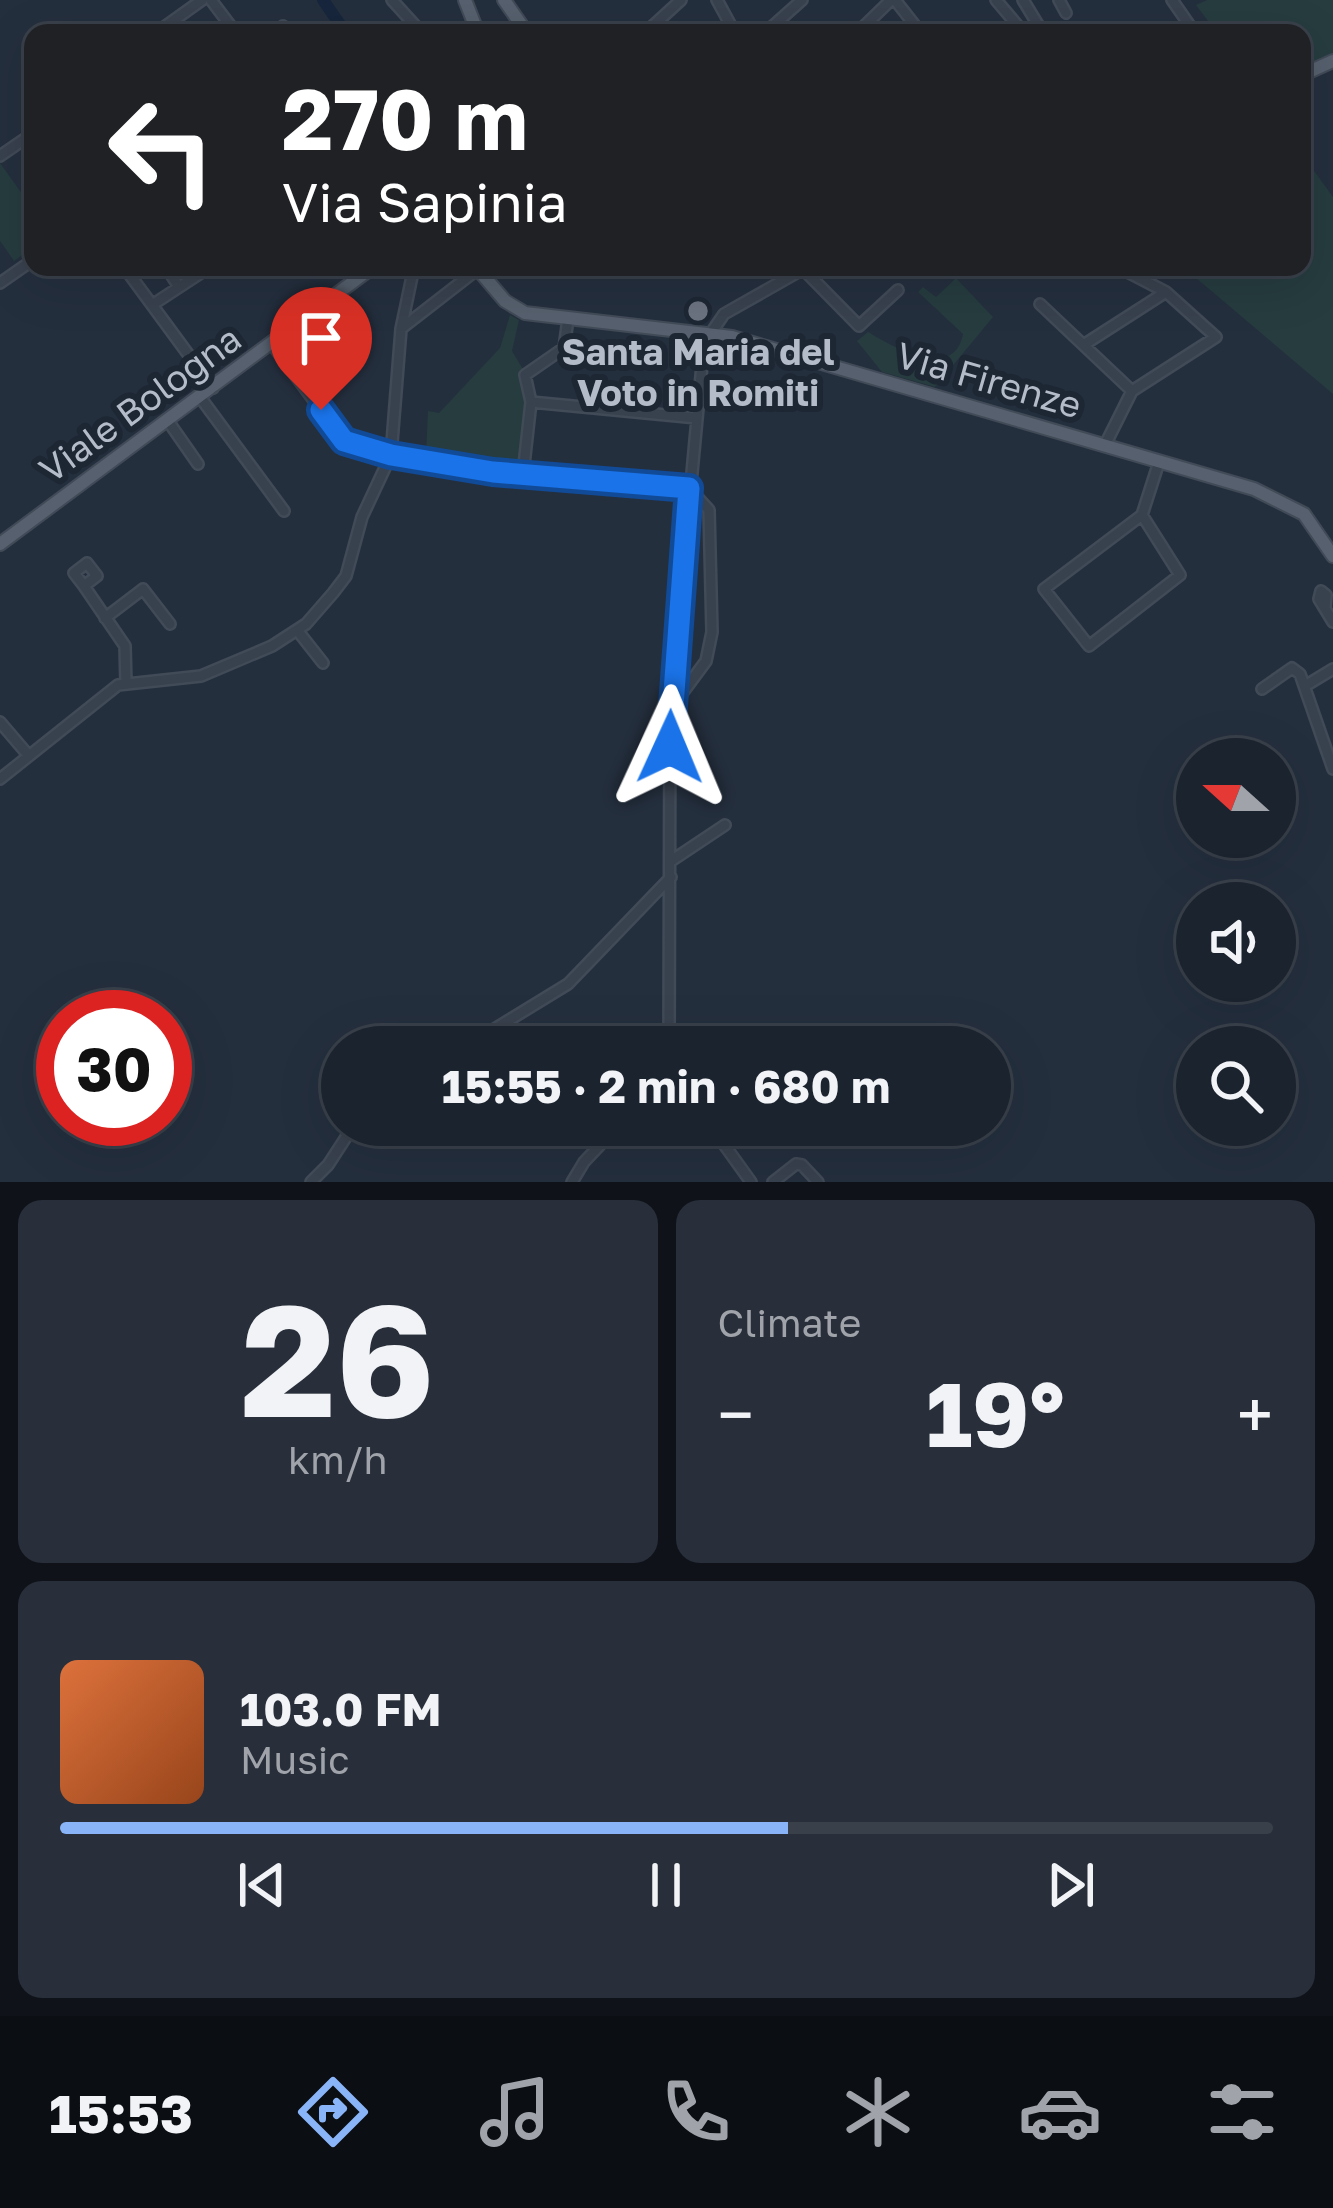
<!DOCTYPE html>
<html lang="en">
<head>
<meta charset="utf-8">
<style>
  body { margin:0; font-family:"Golos Text",sans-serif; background:#282f3a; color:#f1f3f6; height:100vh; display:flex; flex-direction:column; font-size:45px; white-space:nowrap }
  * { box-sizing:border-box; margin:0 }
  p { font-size:39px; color:#a0a4aa }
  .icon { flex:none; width:66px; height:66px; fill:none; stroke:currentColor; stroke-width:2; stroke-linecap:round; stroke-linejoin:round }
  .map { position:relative; height:1182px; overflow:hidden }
  .drawer { display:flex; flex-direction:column; gap:18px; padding:18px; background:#0f1319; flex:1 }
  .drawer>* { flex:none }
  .guide { position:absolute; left:24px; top:24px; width:1287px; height:252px; border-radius:24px; box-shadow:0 12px 48px #0002,0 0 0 3px #39404a; background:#202124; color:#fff; overflow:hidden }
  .needle { width:78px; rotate:291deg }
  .tools { position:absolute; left:1176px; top:738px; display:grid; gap:24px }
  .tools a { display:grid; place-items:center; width:120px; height:120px; border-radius:50%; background:#1b232e; box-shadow:0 12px 48px #0002,0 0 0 3px #39404a; font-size:60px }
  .speed { position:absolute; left:36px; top:990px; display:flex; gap:24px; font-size:60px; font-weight:700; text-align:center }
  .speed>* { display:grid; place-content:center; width:156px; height:156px; border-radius:50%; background:#1b232e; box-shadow:0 12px 48px #0002,0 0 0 3px #39404a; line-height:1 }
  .speed .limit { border:18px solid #d22; background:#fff; color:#111 }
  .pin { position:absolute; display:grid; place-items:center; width:102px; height:102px; color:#fff; margin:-123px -51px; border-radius:50% 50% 50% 0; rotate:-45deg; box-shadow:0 0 12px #0007 }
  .pin .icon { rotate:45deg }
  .me { position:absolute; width:132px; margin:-66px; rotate:1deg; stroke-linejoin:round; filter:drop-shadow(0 0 9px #0008) }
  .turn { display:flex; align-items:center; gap:42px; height:252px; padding:0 60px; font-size:54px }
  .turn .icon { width:156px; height:156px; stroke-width:2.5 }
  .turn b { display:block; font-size:84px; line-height:102px }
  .big { font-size:90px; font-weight:700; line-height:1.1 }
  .drawer .tile { flex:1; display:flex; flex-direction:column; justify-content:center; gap:18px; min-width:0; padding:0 42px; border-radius:24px; background:#282f3a }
  .drawer .dial { align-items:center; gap:0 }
  .dial b { font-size:156px; line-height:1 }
  .song { display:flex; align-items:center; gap:36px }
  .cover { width:144px; height:144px; border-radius:18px; background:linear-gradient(135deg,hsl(20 70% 55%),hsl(20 70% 35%)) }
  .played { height:12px; border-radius:6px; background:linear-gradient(90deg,#8ab4f8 60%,#39404a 60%) }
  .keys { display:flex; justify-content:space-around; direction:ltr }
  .heat { display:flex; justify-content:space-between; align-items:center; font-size:66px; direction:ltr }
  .drawer .tiles { flex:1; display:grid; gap:18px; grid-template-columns:1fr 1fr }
  .tile:last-child { grid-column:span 2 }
  .trip { position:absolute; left:321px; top:1026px; width:690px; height:120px; border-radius:60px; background:#1b232e; box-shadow:0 12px 48px #0002,0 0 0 3px #39404a; font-weight:700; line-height:120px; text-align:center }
  .dock { display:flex; height:192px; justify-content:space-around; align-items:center; background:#0b0e12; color:#a0a4aa }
  .dock .icon { width:84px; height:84px }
  .dock .on { color:#8ab4f8 }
  .dock b { font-size:54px; color:#f1f3f6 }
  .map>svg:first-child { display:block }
  .green { fill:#263c3f }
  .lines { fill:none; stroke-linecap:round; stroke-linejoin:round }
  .river { stroke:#17263c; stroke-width:12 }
  .minor-casing { stroke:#414a57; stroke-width:14 }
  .major-casing { stroke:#414a57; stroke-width:16 }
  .minor { stroke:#38414e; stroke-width:9 }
  .major { stroke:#56606e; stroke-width:12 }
  .route-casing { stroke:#114b97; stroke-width:30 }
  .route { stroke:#1a73e8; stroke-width:21 }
  .worship-dot { fill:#6b7280; stroke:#1d2633; stroke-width:4.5 }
  .labels { text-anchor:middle; stroke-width:12; stroke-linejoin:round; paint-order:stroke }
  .poi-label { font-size:36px; font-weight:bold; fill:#b4bcc9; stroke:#1d2633 }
  .street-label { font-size:36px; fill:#b4bcc9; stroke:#1d2633 }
</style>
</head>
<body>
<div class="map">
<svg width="1333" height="1182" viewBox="0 0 1333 1182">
  <rect width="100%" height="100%" fill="#242f3e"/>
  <path class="green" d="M1207,0H1333V54L1302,67V33H1217L1196,5Z
    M1304,157L1333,197V394L1183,267H1302Z
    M0,163L33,209V247L14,261L0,241Z
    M956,278L993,317L935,387L882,372L857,341L868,332C893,347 954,382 963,334L918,292L923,287L936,297Z
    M510,315L519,320L512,351L524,371L519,375L527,402L519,469L426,456L428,411L439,413L500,348Z"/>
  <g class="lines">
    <path class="river" d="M323,0L346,33"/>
    <g class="minor-casing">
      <path id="minor" d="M211,0L236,33
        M392,0L422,33
        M717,0L735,33
        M895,0L921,33
        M996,0L1024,33
        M1023,0L1040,28
        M1059,0L1066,13
        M1172,0L1195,33
        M156,33L202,0
        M276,33L283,26
        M645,33L681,0
        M765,33L802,0
        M857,33L891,0
        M32,121H33
        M0,156L29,136L33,142
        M124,267L152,305
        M166,267L179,287
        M210,267L152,305L213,388
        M803,269L859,326L898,290
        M0,283L33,260
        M1040,304L1132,391
        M402,328L478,269
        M711,333L724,314L807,267
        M272,344L344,441L357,447L493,472L689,488L709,510L712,632L706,661L672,707
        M1085,344L1166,292
        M200,397L284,511
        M531,402L525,375L564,348L568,319
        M168,421L198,464
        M1105,445L1132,391L1216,337L1166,292L1118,267
        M523,474L531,402L697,418
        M1142,515L1180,575L1089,646L1044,589Z
        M1142,515L1159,462
        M84,586L74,573L87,563L97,576L84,586L125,646L126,684
        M1325,608L1326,595L1321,591L1319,599L1333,622
        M105,618L143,589L170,624
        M297,630L323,663
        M1305,686L1333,669
        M1262,689L1292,668L1300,674L1333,769
        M0,722L29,756
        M0,779L118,685L201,676L272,646L306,624L333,593L346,576L362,517L391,455L401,329L414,267
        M671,861L725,825
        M465,1047L568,984L671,877
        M669,1047L670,709L705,333
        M710,1125L751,1182
        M311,1182L328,1165L354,1125
        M572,1182L584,1162L619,1125
        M773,1182L796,1164L802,1165L818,1182"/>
    </g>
    <g class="major-casing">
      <path id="major" d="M465,0L478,33
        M504,0L527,33
        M1302,75L1333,61
        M476,267L505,301L525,313L732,337L1254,489L1304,514L1333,556
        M0,544L373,267"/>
    </g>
    <use href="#minor" class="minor"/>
    <use href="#major" class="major"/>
  </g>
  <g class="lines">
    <g class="route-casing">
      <path id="route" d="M321,410L344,441L391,455L493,472L689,488L670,747"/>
    </g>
    <use href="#route" class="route"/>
  </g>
  <circle class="worship-dot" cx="698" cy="311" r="12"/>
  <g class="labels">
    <g class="poi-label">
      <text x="698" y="365">Santa Maria del<tspan x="698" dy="41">Voto in Romiti</tspan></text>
    </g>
    <g class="street-label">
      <text transform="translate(989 380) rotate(16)" y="13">Via Firenze</text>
      <text transform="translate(140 404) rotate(-36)" y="13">Viale Bologna</text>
    </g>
  </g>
</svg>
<div class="tools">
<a><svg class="needle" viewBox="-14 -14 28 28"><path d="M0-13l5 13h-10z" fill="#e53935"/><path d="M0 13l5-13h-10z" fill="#a0a4aa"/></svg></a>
<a><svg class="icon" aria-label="sound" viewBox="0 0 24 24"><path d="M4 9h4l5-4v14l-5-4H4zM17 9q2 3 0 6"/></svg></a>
<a><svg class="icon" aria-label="search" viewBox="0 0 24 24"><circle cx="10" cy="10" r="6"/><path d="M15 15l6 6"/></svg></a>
</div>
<div class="speed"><div class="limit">30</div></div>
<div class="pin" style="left:321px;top:410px;background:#d93025"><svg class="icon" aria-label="arrive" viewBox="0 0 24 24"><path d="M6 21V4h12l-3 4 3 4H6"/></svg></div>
<svg class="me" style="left:670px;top:747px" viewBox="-20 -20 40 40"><path d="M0-17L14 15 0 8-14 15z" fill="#1a73e8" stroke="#fff" stroke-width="4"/></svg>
<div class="trip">15:55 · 2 min · 680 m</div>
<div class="guide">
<div class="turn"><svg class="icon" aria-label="left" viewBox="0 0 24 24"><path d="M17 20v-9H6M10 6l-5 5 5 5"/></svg><div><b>270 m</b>Via Sapinia</div></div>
</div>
</div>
<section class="drawer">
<div class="tiles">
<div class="tile dial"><b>26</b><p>km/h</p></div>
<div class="tile"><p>Climate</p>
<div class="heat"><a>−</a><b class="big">19°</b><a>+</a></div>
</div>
<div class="tile">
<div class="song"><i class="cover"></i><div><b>103.0 FM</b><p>Music</p></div></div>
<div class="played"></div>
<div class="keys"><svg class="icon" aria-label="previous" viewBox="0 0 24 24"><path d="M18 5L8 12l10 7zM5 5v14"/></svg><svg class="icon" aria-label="pause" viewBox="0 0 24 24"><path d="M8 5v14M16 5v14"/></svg><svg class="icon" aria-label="next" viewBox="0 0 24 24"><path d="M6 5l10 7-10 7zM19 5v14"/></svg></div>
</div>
</div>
</section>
<nav class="dock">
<b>15:53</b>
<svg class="icon on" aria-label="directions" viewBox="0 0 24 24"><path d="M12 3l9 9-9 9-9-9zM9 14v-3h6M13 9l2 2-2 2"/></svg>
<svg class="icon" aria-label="music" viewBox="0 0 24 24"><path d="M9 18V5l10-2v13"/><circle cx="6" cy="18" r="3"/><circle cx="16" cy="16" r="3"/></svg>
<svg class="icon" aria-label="phone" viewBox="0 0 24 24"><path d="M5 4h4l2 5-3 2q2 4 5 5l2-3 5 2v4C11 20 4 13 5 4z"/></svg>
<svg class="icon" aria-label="climate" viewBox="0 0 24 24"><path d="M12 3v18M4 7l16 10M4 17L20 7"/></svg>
<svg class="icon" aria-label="car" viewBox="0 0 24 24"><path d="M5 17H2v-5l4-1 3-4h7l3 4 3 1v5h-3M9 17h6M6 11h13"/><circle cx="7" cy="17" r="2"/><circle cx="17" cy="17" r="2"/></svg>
<svg class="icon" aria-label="filters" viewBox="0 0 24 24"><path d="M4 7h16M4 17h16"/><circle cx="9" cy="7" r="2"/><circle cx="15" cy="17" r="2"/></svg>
</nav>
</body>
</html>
